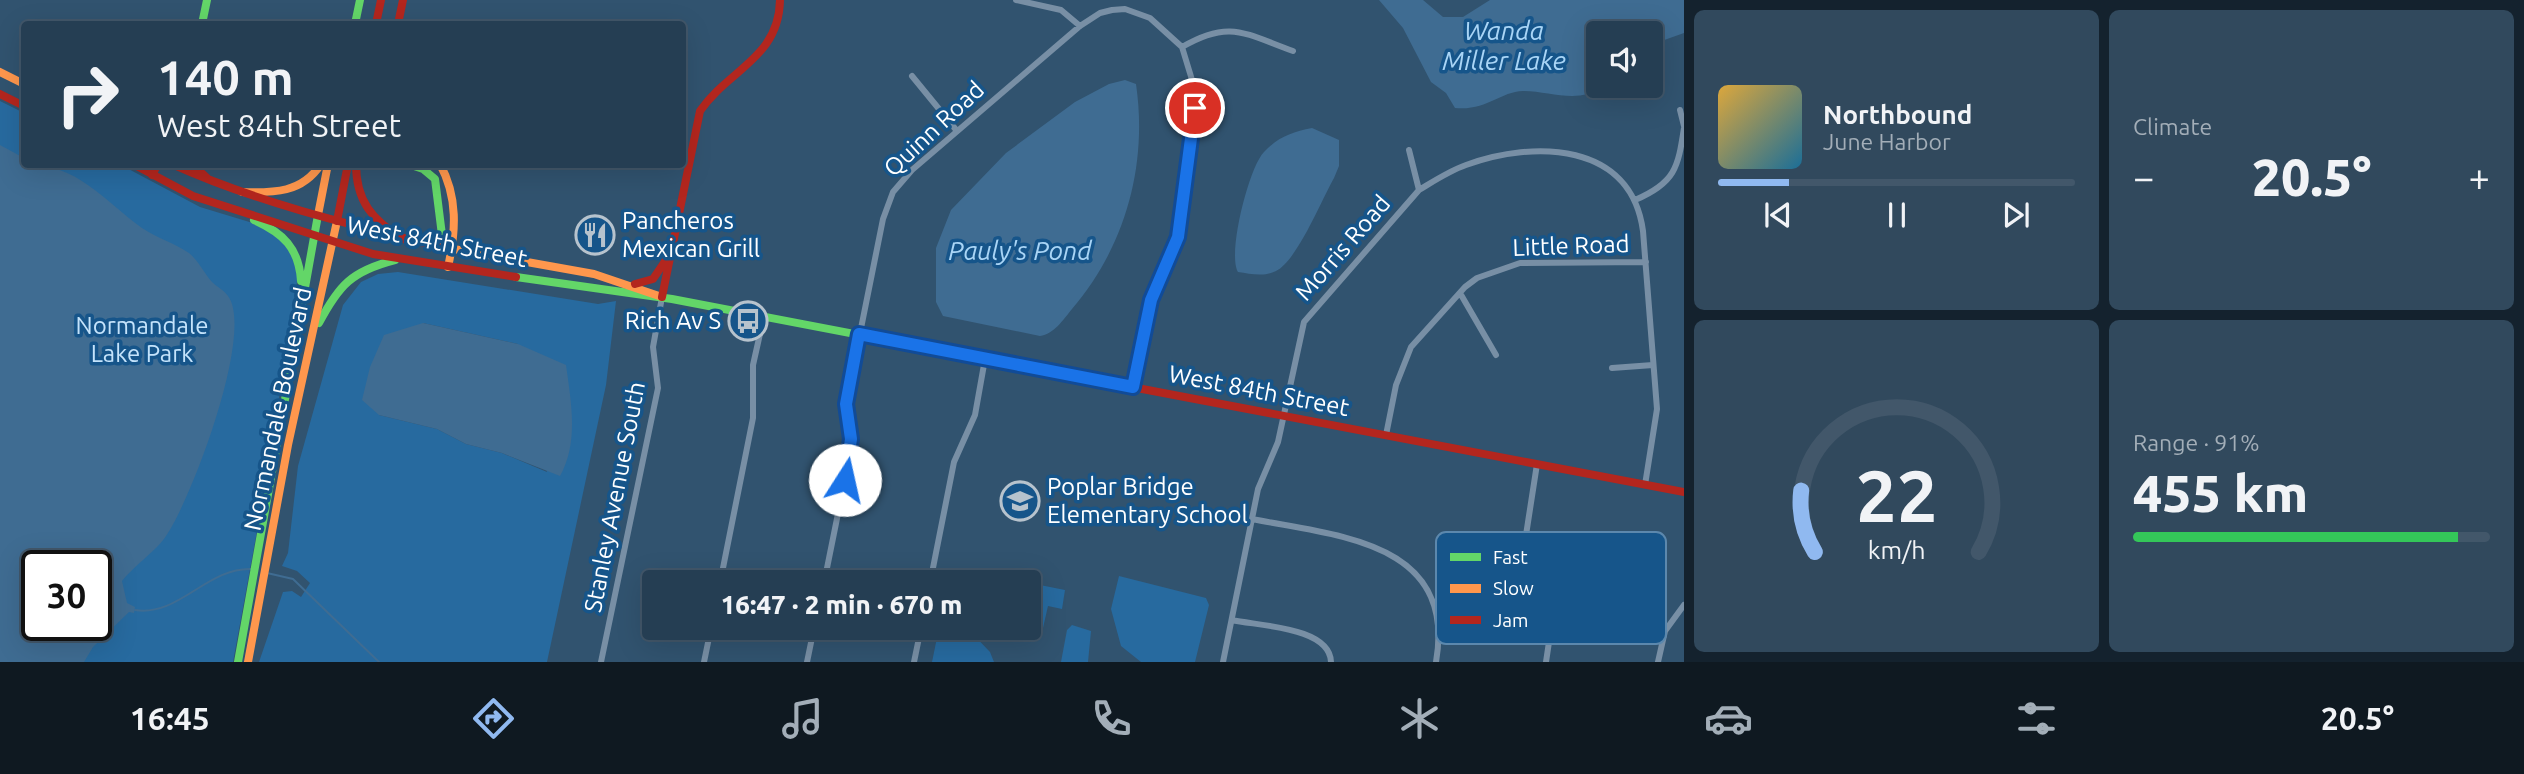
<!DOCTYPE html>
<html lang="en">
<head>
<meta charset="utf-8">
<style>
  body { margin:0; font-family:Ubuntu,sans-serif; background:#31495d; color:#f1f3f6; height:100vh; display:flex; flex-direction:column; font-size:26px; white-space:nowrap }
  * { box-sizing:border-box; margin:0 }
  p { font-size:23px; color:#a3aeb8 }
  .icon { flex:none; width:38px; height:38px; fill:none; stroke:currentColor; stroke-width:2; stroke-linecap:round; stroke-linejoin:round }
  .map { position:relative; flex:1; overflow:hidden }
  .panel { display:flex; flex-direction:column; gap:10px; padding:10px; background:#14222e; width:840px }
  .panel>* { flex:none }
  .top-card { position:absolute; left:21px; top:21px; width:665px; height:147px; border-radius:7px; box-shadow:0 7px 28px #0002,0 0 0 2px #42576a; background:#253e53; color:#f1f3f6; overflow:hidden }
  .tools { position:absolute; left:1586px; top:21px; display:grid; gap:14px }
  .tools a { display:grid; place-items:center; width:77px; height:77px; border-radius:7px; background:#253e53; box-shadow:0 7px 28px #0002,0 0 0 2px #42576a; font-size:35px }
  .speed { position:absolute; left:21px; top:550px; display:flex; gap:14px; font-size:35px; font-weight:700; text-align:center }
  .speed>* { display:grid; place-content:center; width:91px; height:91px; border-radius:50%; background:#253e53; box-shadow:0 7px 28px #0002,0 0 0 2px #42576a; line-height:1 }
  .speed .limit { border:4px solid #111; border-radius:10px; background:#fff; color:#111 }
  .pin { position:absolute; display:grid; place-items:center; width:60px; height:60px; color:#fff; margin:-30px; border:4px solid #fff; border-radius:50%; box-shadow:0 2px 7px #0007 }
  .me { position:absolute; width:77px; margin:-38px; rotate:10deg; stroke-linejoin:round; filter:drop-shadow(0 0 5px #0008) }
  .turn { display:flex; align-items:center; gap:24px; height:147px; padding:0 21px; font-size:32px }
  .turn .icon { width:91px; height:91px; stroke-width:2.5 }
  .turn b { display:block; font-size:49px; line-height:60px }
  .big { font-size:52px; font-weight:800; line-height:1.1 }
  .panel .card { flex:1; display:flex; flex-direction:column; justify-content:center; gap:10px; min-width:0; padding:0 24px; border-radius:10px; background:#31495d }
  .panel .dial { align-items:center; gap:0 }
  .dial svg { height:182px; overflow:visible; fill:none; stroke:#42576a; stroke-width:7; stroke-linecap:round; text-anchor:middle }
  .dial text { fill:#f1f3f6; stroke:none }
  .song { display:flex; align-items:center; gap:21px }
  .cover { width:84px; height:84px; border-radius:10px; background:linear-gradient(135deg,hsl(40 70% 55%),hsl(200 70% 35%)) }
  .played { height:7px; border-radius:4px; background:linear-gradient(90deg,#90b9f0 20%,#42576a 20%) }
  .keys { display:flex; justify-content:space-around; direction:ltr }
  .heat { display:flex; justify-content:space-between; align-items:center; font-size:38px; direction:ltr }
  .charge { height:10px; border-radius:5px; background:linear-gradient(90deg,#34c759 91%,#42576a 0) }
  .panel .tiles { flex:1; display:grid; gap:10px; grid-template-columns:repeat(2,1fr) }
  .trip { position:absolute; left:642px; top:570px; width:399px; height:70px; border-radius:7px; background:#253e53; box-shadow:0 7px 28px #0002,0 0 0 2px #42576a; font-weight:800; line-height:70px; text-align:center }
  .tabs { display:flex; height:112px; justify-content:space-around; align-items:center; background:#0f1921; color:#a3aeb8 }
  .tabs .icon { width:49px; height:49px }
  .tabs .active { color:#90b9f0 }
  .tabs b { font-size:32px; color:#f1f3f6 }
  main { display:flex; flex:1; min-height:0 }
  .map>svg:first-child { display:block }
  .green { fill:#276a9f; fill-rule:evenodd }
  .water { fill:#3f6c92; fill-rule:evenodd }
  .lines { fill:none; stroke-linecap:round; stroke-linejoin:round }
  .stream { stroke:#3f6c92; stroke-width:2 }
  .street { stroke:#788fa5; stroke-width:6 }
  .fast { stroke:#63d668; stroke-width:8 }
  .slow { stroke:#ff974d; stroke-width:8 }
  .jam { stroke:#b3261e; stroke-width:8 }
  .route-casing { stroke:#114b97; stroke-width:18 }
  .route { stroke:#1a73e8; stroke-width:12 }
  .labels { text-anchor:middle; stroke-width:7; stroke-linejoin:round; paint-order:stroke }
  .street-label { font-size:24px; fill:#fff; stroke:#16558a }
  .poi-label { font-size:24px; fill:#fff; stroke:#16558a; text-anchor:start }
  .park-label { font-size:24px; fill:#c4e3fb; stroke:#16558a }
  .water-label { font-size:26px; font-style:italic; fill:#a9d5f6; stroke:#16558a }
  .key { fill:#16558a; stroke:#5c88ad; stroke-width:2 }
  .key-label { font-size:19px; fill:#fff }
</style>
</head>
<body>
<main>
<div class="map">
<svg width="1684" height="662" viewBox="0 0 1684 662">
  <rect width="100%" height="100%" fill="#31536f"/>
  <path class="green" d="M0,101L24,113V164L121,165L200,207L266,227L292,248L298,268L297,282L266,482L233,662H0ZM37,565H96V625H37Z
    M398,272L598,304L616,301L606,385L547,662H259L283,592L292,591L301,597L310,583L297,571L282,566L288,553L298,466L343,305L361,282L378,274ZM423,323L518,344L547,472L502,453L466,444L437,429L379,415Z
    M1119,576L1206,598L1209,605L1195,662H1141L1121,646L1111,609Z
    M1040,585L1065,590L1062,609L1048,606L1043,628L1032,625L1029,636L1018,633L1019,628H1029Z
    M1072,625L1091,631L1088,662H1061L1067,630Z
    M939,628L968,629L990,652L994,662H932Z"/>
  <path class="water" d="M1379,0H1423L1443,17H1463L1490,0H1684V33L1653,44H1650V33H1638L1632,28L1621,27L1618,33H1598V86H1602C1580,105 1550,91 1523,91C1499,92 1487,111 1455,108L1446,93L1431,82L1403,28Z
    M1125,80L1136,84C1148,166 1125,247 1072,309C1063,320 1054,334 1040,336L943,316L936,302V248L951,210L1006,153L1075,102L1109,84Z
    M1312,128L1339,140V166L1334,178C1322,199 1297,261 1276,271C1264,277 1251,274 1238,272C1227,254 1249,167 1264,152C1278,137 1292,132 1312,128Z
    M0,145L24,158V164C78,164 102,199 142,228C157,238 174,243 189,253C198,260 204,273 212,282C217,287 224,290 228,296C255,332 191,500 166,536C158,549 134,566 122,581L127,603L135,607L134,613L129,612L93,647L84,662H0ZM96,565V625H37V565Z
    M423,323L518,344L566,365C571,402 579,442 560,476L502,453L466,444L437,429L379,415L362,400L370,367L384,335Z"/>
  <g class="lines">
    <path class="stream" d="M267,573L293,579L379,662
      M135,610C179,617 207,567 252,569"/>
    <path class="street" d="M1016,0L1061,10L1080,26
      M1182,47C1230,19 1245,34 1293,51
      M912,76L957,131
      M1680,110L1684,126
      M1409,150L1419,190C1434,181 1449,171 1466,165C1534,140 1631,142 1643,231L1657,409L1645,485
      M1635,200C1675,183 1678,168 1684,128
      M1460,293L1496,355
      M1612,368L1653,365
      M1386,435L1396,385L1411,347L1465,287L1477,278L1520,263L1646,262
      M1537,464L1526,535L1532,561L1548,583L1555,602L1546,662
      M1252,519C1337,536 1457,541 1436,662
      M720,583L753,418V365L764,316
      M824,583L850,454L848,393L883,219L893,192L912,170L1080,26L1100,13L1112,10L1125,9L1150,18L1182,47L1196,93L1178,237L1151,300L1133,387
      M930,583L954,462L975,415L985,359
      M1232,620C1259,626 1330,627 1331,662
      M601,662L658,388L653,347L662,297
      M704,662L711,628
      M807,662L814,628
      M914,662L921,628
      M1223,662L1258,489L1278,442L1304,322L1419,190
      M1658,662L1665,631L1684,605"/>
    <path class="fast" d="M202,24L207,0
      M355,24L360,0
      M408,164L423,169L435,179L442,235L449,249
      M254,220C283,233 299,248 301,281
      M516,277L672,299L1116,384
      M319,323C339,285 352,271 395,260
      M238,662L318,215"/>
    <path class="slow" d="M0,72L24,84
      M440,164C458,197 456,231 448,267
      M242,192C274,193 302,193 321,164
      M318,215L328,164
      M437,246L594,274L662,297
      M248,662L288,445L337,221"/>
    <path class="jam" d="M376,24L381,0
      M398,24L403,0
      M0,94L24,106
      M133,164L193,196L373,254L516,277
      M172,164C256,202 347,224 437,246
      M192,164L207,178
      M356,164C356,201 372,220 403,239
      M152,175L158,164
      M337,221L348,164
      M635,284L653,279L668,257
      M662,297L700,111C729,69 779,58 780,0
      M1116,384L1684,492"/>
  </g>
  <g class="lines">
    <g class="route-casing">
      <path id="route" d="M845,480L851,439L846,404L859,334L1133,387L1151,300L1178,237L1195,108"/>
    </g>
    <use href="#route" class="route"/>
  </g>
  <defs>
    <g id="restaurant-ring" transform="scale(2.0125)"><circle r="9.5" fill="#16558a" stroke="#b7c3cd" stroke-width="1.5"/><path d="M-5-6h1v4h1v-4h1v4h1v-4h1v5L-1.5 .5V6h-2V.5L-5-1ZM5-6V6H3V1.5H1.5Q1.5-4 5-6Z" fill="#b7c3cd"/></g>
    <g id="bus-ring" transform="scale(2.0125)"><circle r="9.5" fill="#16558a" stroke="#b7c3cd" stroke-width="1.5"/><path d="M-5-6H5V4H4V6H2V4H-2V6H-4V4H-5ZM-3.5-4V0h7V-4ZM-3.5 1.2v1.5H-2V1.2ZM2 1.2v1.5H3.5V1.2Z" fill="#b7c3cd"/></g>
    <g id="school-ring" transform="scale(2.0125)"><circle r="9.5" fill="#16558a" stroke="#b7c3cd" stroke-width="1.5"/><path d="M0-5L7-2L0 1L-7-2ZM-4 1L0 2.5L4 1V4Q0 6-4 4Z" fill="#b7c3cd"/></g>
  </defs>
  <g fill-rule="evenodd">
    <use href="#restaurant-ring" x="595" y="235"/>
    <use href="#bus-ring" x="748" y="321"/>
    <use href="#school-ring" x="1020" y="501"/>
  </g>
  <g class="labels">
    <g class="street-label">
      <text transform="translate(934 129) rotate(-43)" y="8">Quinn Road</text>
      <text transform="translate(437 242) rotate(11)" y="8">West 84th Street</text>
      <text transform="translate(1571 246) rotate(-2)" y="8">Little Road</text>
      <text transform="translate(1343 248) rotate(-49)" y="8">Morris Road</text>
      <text transform="translate(1259 391) rotate(11)" y="8">West 84th Street</text>
      <text transform="translate(278 409) rotate(-78)" y="8">Normandale Boulevard</text>
      <text transform="translate(615 497) rotate(-79)" y="8">Stanley Avenue South</text>
    </g>
    <g class="poi-label">
      <text x="622" y="229">Pancheros<tspan x="622" dy="28">Mexican Grill</tspan></text>
      <text x="721" y="329" text-anchor="end">Rich Av S</text>
      <text x="1047" y="495">Poplar Bridge<tspan x="1047" dy="28">Elementary School</tspan></text>
    </g>
    <g class="park-label">
      <text x="142" y="334">Normandale<tspan x="142" dy="28">Lake Park</tspan></text>
    </g>
    <g class="water-label">
      <text x="1504" y="40">Wanda<tspan x="1504" dy="30">Miller Lake</tspan></text>
      <text x="1020" y="260">Pauly's Pond</text>
    </g>
  </g>
  <rect x="1436" y="532" width="230" height="112" rx="10" class="key"/>
  <rect x="1450" y="553" width="31" height="8" fill="#63d668"/>
  <rect x="1450" y="584" width="31" height="9" fill="#ff974d"/>
  <rect x="1450" y="616" width="31" height="8" fill="#b3261e"/>
  <g class="key-label">
    <text x="1493" y="564">Fast</text>
    <text x="1493" y="595">Slow</text>
    <text x="1493" y="627">Jam</text>
  </g>
</svg>
<div class="tools">
<a><svg class="icon" aria-label="sound" viewBox="0 0 24 24"><path d="M4 9h4l5-4v14l-5-4H4zM17 9q2 3 0 6"/></svg></a>
</div>
<div class="speed"><div class="limit">30</div></div>
<div class="pin" style="left:1195px;top:108px;background:#d93025"><svg class="icon" aria-label="arrive" viewBox="0 0 24 24"><path d="M6 21V4h12l-3 4 3 4H6"/></svg></div>
<svg class="me" style="left:845px;top:480px" viewBox="-20 -20 40 40"><circle r="19" fill="#fff"/><path d="M0-13L10 11 0 6-10 11z" fill="#1a73e8"/></svg>
<div class="trip">16:47 · 2 min · 670 m</div>
<div class="top-card">
<div class="turn"><svg class="icon" aria-label="right" viewBox="0 0 24 24"><path d="M7 20v-9h11M14 6l5 5-5 5"/></svg><div><b>140 m</b>West 84th Street</div></div>
</div>
</div>
<section class="panel">
<div class="tiles">
<div class="card">
<div class="song"><i class="cover"></i><div><b>Northbound</b><p>June Harbor</p></div></div>
<div class="played"></div>
<div class="keys"><svg class="icon" aria-label="previous" viewBox="0 0 24 24"><path d="M18 5L8 12l10 7zM5 5v14"/></svg><svg class="icon" aria-label="pause" viewBox="0 0 24 24"><path d="M8 5v14M16 5v14"/></svg><svg class="icon" aria-label="next" viewBox="0 0 24 24"><path d="M6 5l10 7-10 7zM19 5v14"/></svg></div>
</div>
<div class="card"><p>Climate</p>
<div class="heat"><a>−</a><b class="big">20.5°</b><a>+</a></div>
</div>
<div class="card dial"><svg viewBox="0 0 100 80">
<path d="M14 69A42 42 0 1 1 86 69"/>
<path d="M14 69A42 42 0 0 1 8 42" stroke="#90b9f0"/>
<text x="50" y="56" font-size="32" font-weight="700">22</text>
<text x="50" y="72" font-size="11">km/h</text>
</svg></div>
<div class="card"><p>Range · 91%</p><b class="big">455 km</b><div class="charge"></div></div>
</div>
</section>
</main>
<nav class="tabs">
<b>16:45</b>
<svg class="icon active" aria-label="directions" viewBox="0 0 24 24"><path d="M12 3l9 9-9 9-9-9zM9 14v-3h6M13 9l2 2-2 2"/></svg>
<svg class="icon" aria-label="music" viewBox="0 0 24 24"><path d="M9 18V5l10-2v13"/><circle cx="6" cy="18" r="3"/><circle cx="16" cy="16" r="3"/></svg>
<svg class="icon" aria-label="phone" viewBox="0 0 24 24"><path d="M5 4h4l2 5-3 2q2 4 5 5l2-3 5 2v4C11 20 4 13 5 4z"/></svg>
<svg class="icon" aria-label="climate" viewBox="0 0 24 24"><path d="M12 3v18M4 7l16 10M4 17L20 7"/></svg>
<svg class="icon" aria-label="car" viewBox="0 0 24 24"><path d="M5 17H2v-5l4-1 3-4h7l3 4 3 1v5h-3M9 17h6M6 11h13"/><circle cx="7" cy="17" r="2"/><circle cx="17" cy="17" r="2"/></svg>
<svg class="icon" aria-label="filters" viewBox="0 0 24 24"><path d="M4 7h16M4 17h16"/><circle cx="9" cy="7" r="2"/><circle cx="15" cy="17" r="2"/></svg>
<b>20.5°</b>
</nav>
</body>
</html>
